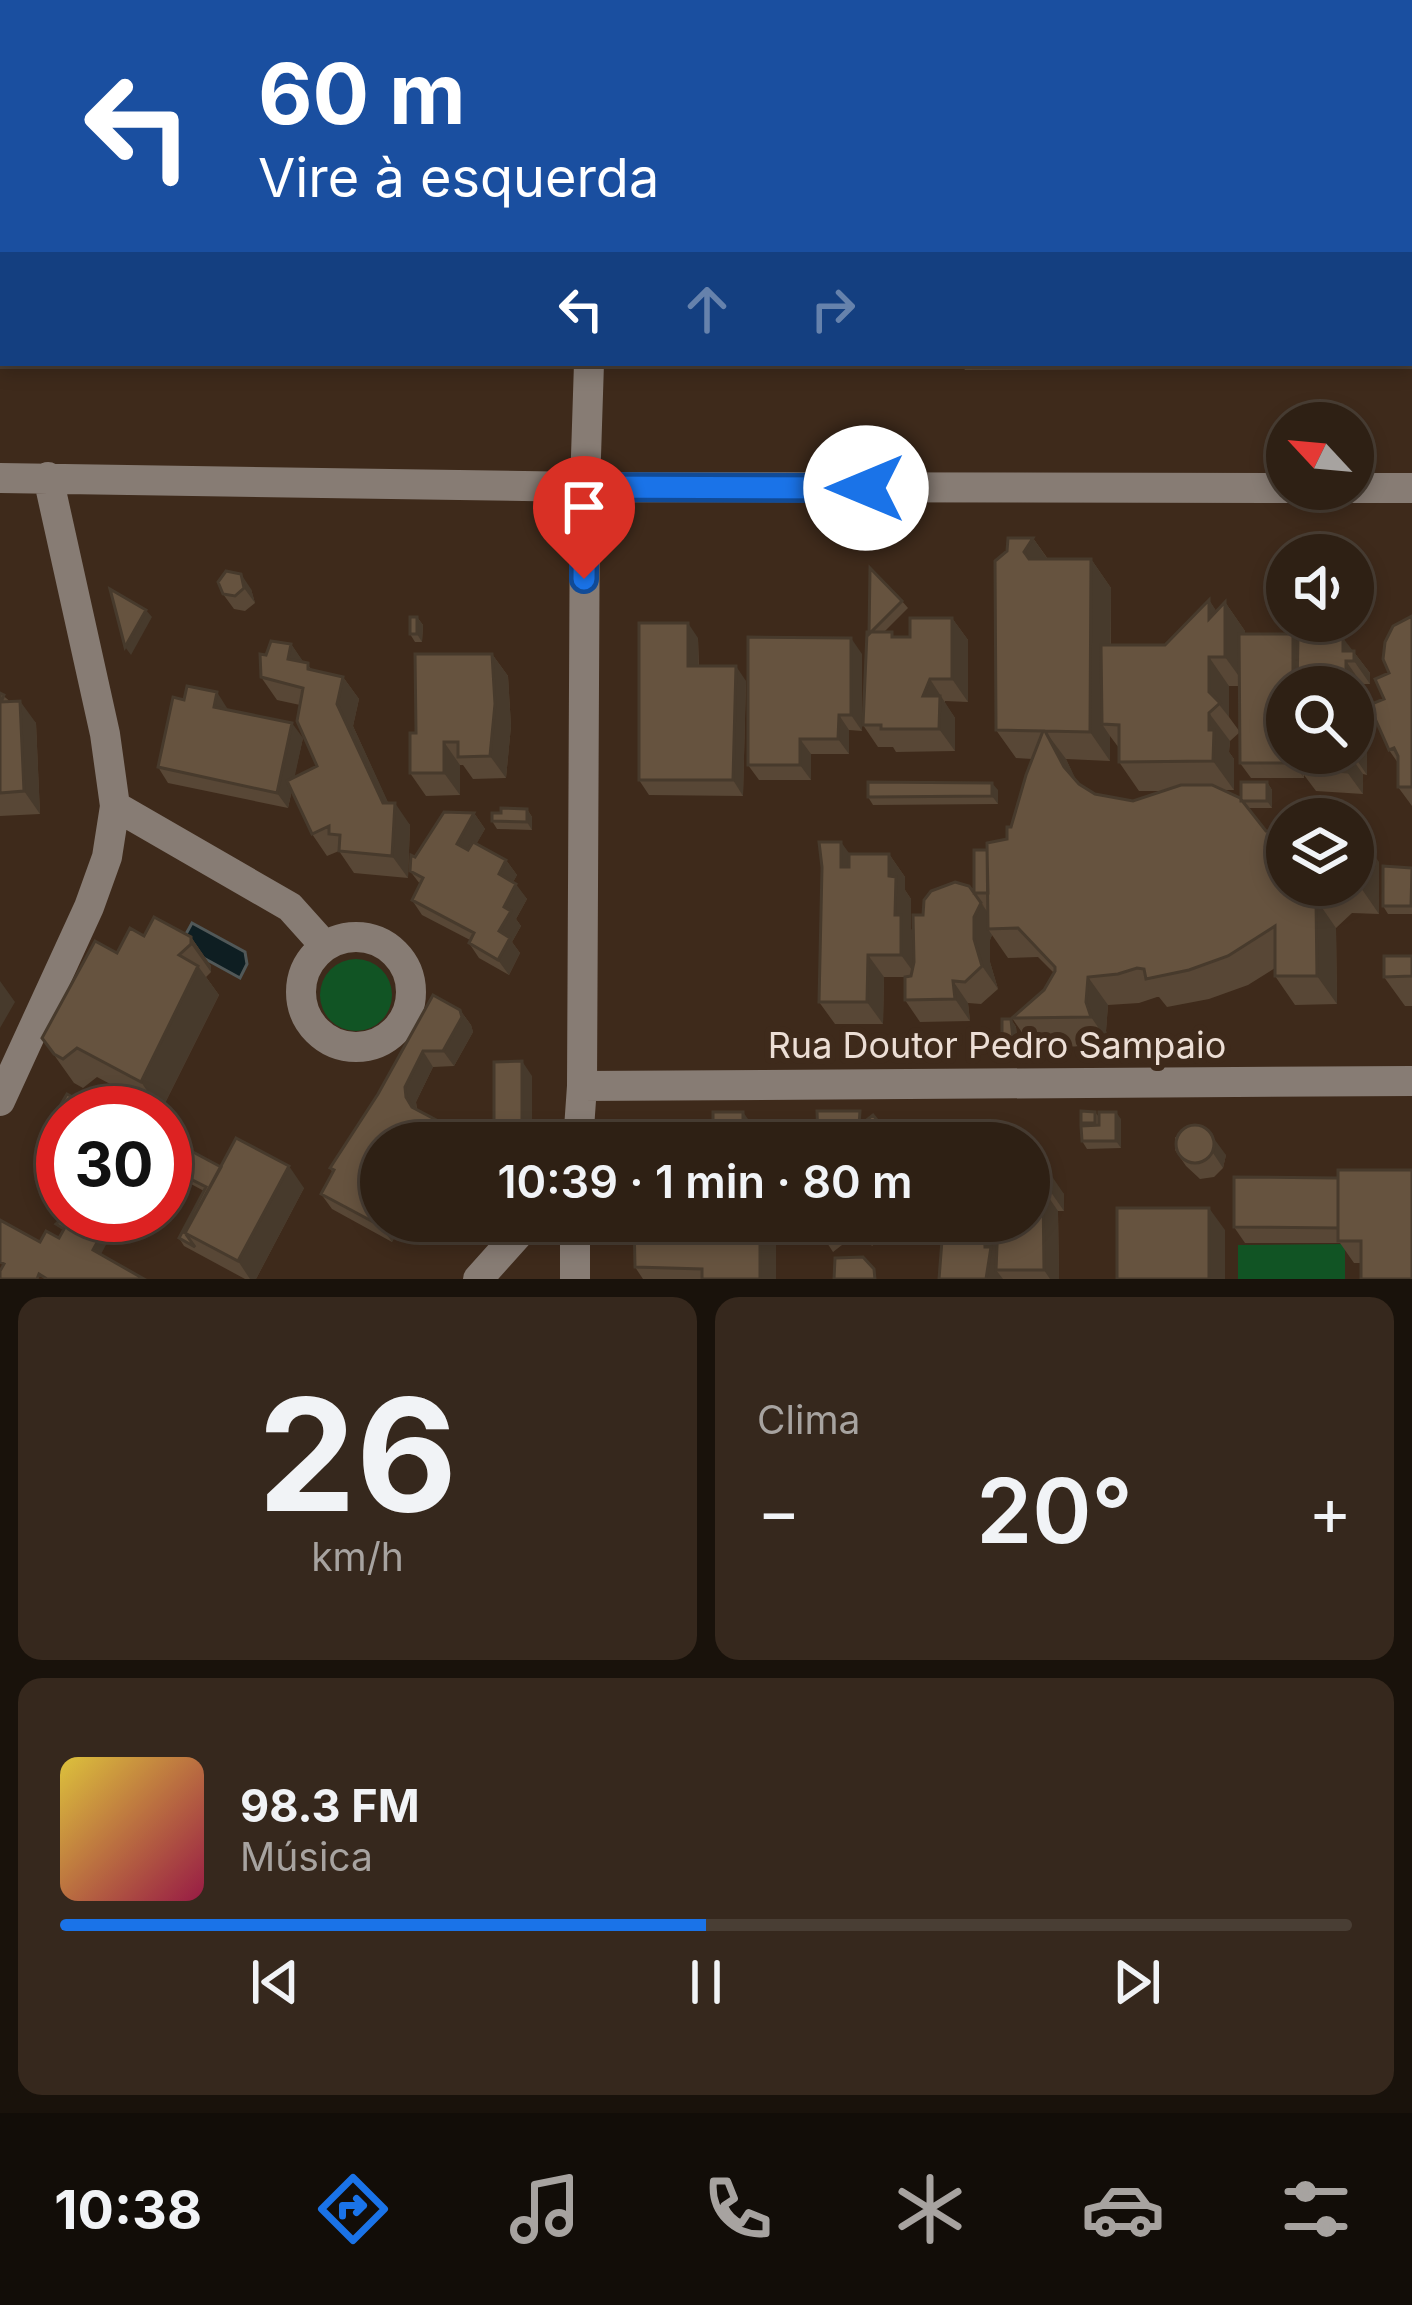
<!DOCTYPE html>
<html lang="pt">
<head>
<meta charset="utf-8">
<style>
  body { margin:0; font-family:Inter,sans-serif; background:#36281d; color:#f1f3f6; height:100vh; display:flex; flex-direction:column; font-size:45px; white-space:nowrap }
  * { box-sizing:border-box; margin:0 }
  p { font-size:39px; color:#a7a3a0 }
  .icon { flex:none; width:66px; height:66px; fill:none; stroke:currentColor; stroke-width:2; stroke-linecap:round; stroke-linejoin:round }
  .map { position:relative; height:1279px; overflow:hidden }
  .side { display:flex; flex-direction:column; gap:18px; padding:18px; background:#19120b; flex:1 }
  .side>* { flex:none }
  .guide { position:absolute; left:0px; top:0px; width:1413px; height:366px; box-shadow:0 6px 18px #0003,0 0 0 3px #493e34; background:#1a4fa0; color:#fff; overflow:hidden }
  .needle { width:78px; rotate:296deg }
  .tools { position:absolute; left:1266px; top:402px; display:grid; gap:24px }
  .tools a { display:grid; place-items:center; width:108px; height:108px; border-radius:50%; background:#2e2014; box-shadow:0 6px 18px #0003,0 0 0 3px #493e34; font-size:60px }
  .speed { position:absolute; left:36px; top:1086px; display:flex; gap:24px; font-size:60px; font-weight:700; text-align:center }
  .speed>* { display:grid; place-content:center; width:156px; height:156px; border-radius:50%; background:#2e2014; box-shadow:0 6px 18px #0003,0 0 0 3px #493e34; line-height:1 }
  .speed .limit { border:18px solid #d22; background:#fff; color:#111 }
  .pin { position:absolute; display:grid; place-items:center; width:102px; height:102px; color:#fff; margin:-123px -51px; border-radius:50% 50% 50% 0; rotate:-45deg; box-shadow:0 0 12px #0007 }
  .pin .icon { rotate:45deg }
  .me { position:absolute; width:132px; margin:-66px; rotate:270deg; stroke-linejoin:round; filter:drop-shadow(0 0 9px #0008) }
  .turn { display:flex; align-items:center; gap:42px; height:252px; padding:0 60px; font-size:54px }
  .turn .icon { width:156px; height:156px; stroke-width:2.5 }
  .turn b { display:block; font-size:84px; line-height:102px }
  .lanes { display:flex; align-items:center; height:114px; padding:0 60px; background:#0003; justify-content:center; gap:60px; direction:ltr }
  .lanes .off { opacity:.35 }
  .big { font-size:90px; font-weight:600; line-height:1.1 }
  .side .tile { flex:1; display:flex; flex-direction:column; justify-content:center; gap:18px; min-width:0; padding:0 42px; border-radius:24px; background:#36281d }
  .side .dial { align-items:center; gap:0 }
  .dial b { font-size:156px; line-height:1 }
  .song { display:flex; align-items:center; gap:36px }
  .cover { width:144px; height:144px; border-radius:18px; background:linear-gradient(135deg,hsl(50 70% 55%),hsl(340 70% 35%)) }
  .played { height:12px; border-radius:6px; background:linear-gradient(90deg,#1a73e8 50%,#493e34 50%) }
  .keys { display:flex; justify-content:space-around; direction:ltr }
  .heat { display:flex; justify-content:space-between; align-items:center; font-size:66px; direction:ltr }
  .side .tiles { flex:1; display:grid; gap:18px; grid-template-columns:1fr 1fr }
  .tile:last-child { grid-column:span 2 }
  .trip { position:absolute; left:360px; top:1122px; width:690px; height:120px; border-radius:60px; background:#2e2014; box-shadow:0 6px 18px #0003,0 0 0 3px #493e34; font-weight:600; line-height:120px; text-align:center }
  .dock { display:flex; height:192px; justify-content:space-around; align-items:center; background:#120d08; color:#a7a3a0 }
  .dock .icon { width:84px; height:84px }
  .dock .current { color:#1a73e8 }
  .dock b { font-size:54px; color:#f1f3f6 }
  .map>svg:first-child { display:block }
  .green { fill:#115424 }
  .water { fill:#0e1e22; stroke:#515858; stroke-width:3 }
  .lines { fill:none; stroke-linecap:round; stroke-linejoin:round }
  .minor { stroke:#877c74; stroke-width:30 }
  .wall { fill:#584736; fill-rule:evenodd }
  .shaded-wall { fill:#473a2c }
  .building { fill:#66533f; stroke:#473a2c; stroke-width:3 }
  .route-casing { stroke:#114b97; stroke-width:30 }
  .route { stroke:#1a73e8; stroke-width:21 }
  .labels { text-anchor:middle; stroke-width:12; stroke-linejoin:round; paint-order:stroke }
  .street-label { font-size:36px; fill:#ecded5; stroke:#3e2a1b }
</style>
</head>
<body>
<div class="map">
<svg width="1412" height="1279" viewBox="0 0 1412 1279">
  <rect width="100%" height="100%" fill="#3e2a1b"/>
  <path class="green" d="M320 995a36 36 0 1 1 72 0a36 36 0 1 1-72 0Z
    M1345,1244V1279H1238V1245Z"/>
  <path class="water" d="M192,923L245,952L247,964L240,978L180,945Z"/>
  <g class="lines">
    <path class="minor" d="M602,3V0
      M0,478L585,487L1287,488
      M1353,488H1412
      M115,806L290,907L325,946
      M301 992a55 55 0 1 1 110 0a55 55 0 1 1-110 0Z
      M582,1086L1412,1081
      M0,1101L89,907L107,857L115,806L105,734L48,477
      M578,1143L582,1086L585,487L589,363
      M478,1279L530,1221
      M575,1279V1221"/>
  </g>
  <path class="wall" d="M960,363H1405V368L965,370Z
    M1033,538L1048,559H1091L1111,588V645H1165L1209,600L1216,611L1225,602L1245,631V634H1293L1298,641L1353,651L1370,673V684H1362L1361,702L1367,710V775L1363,774V794L1316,791L1304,775V778H1251L1240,763V732L1230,741L1229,752L1234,759V790H1224L1240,798L1267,782L1272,790V808H1249L1266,831L1379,862V914L1352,913L1336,928L1337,1004L1295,1005L1275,976V968L1248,985L1209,999L1167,1007L1159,997H1157L1139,1003L1108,1005L1106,1031L1111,1046L1032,1047L1012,1018L1044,990L1054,973L1038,957L1008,958L992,935L990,940V962L998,989L981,1004L968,1003L970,1021L920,1022L905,1000V977H884L883,1024H835L819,1002L850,854H889L905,877V890L911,899V929L913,932L923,915L981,903L985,908L974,893L987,850L1007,839L1032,759L1016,758L996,730ZM1229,686H1239L1240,732L1229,717ZM1353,687V753H1287ZM1110,736L1119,748V762L1139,791H1163L1133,801L1095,794L1076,781L1066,759L1110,761Z
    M218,582L251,589L255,603L245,611L234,609L223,594Z
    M902,601L908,608L884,632L896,637H910L952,618L968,640V702L945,701V703L955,718V751L896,752L893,747H878L863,725L869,632Z
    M1412,616V806L1398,787V763L1389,750L1384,699L1389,673Z
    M417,617L423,625L422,642H415L410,634Z
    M698,638L699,666L746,681L743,796L649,795L639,780Z
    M291,644L303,662L313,670L343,677L359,699L353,726L388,803L410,825L408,878L354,873L339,851L327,856L312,834L292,790L288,808L168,783L158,767L227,708V709L303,738L294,777L317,766L300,705L277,700L261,677L266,655Z
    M492,654L508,676L511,726L506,778L473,779L463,765H460V795L426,796L410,773L416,733Z
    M862,654V731L849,730V754H811V780H759L748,765Z
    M0,693L36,723L40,814L0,816Z
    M998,790V804L873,805L868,797Z
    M527,809L532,817V830L497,829L492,821L501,813Z
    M474,813L485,829L476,844L506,860L517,875L513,882L527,899L516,919L521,926L512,942L520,953L509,975L479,958L469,943L470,940L422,915L412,900L420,884L410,871L415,857Z
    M1412,868V914H1388L1383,906Z
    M144,936L191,937L211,966V972L206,977L219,995L161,1111L97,1077L83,1088L74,1083L42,1038L117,953Z
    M1412,956V1006H1405L1384,977Z
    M460,1010L471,1025L473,1032L454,1066L433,1067L416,1102L417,1109L381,1221H454L442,1242L401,1225L392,1242L332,1209L321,1194L333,1173L330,1168L378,1094Z
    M1011,1019L1016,1027L1018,1046L1008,1047L1002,1039Z
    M1095,1112L1099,1117L1121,1119V1148L1087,1149L1082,1141L1083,1126L1081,1123Z
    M748,1119V1131H718L713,1123Z
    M165,1137L221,1167L304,1188L256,1279H245L184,1246L179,1238L204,1191L165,1170Z
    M1175,1137L1226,1155L1223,1168L1214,1177L1200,1179L1186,1166L1175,1150Z
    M1412,1170L1361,1263H1354L1340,1243H1245L1234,1227L1338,1178Z
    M1029,1172L1064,1194V1211H1058L1059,1279H939L941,1245L938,1240V1228L933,1221H1029Z
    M634,1221H776V1279H643L635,1267Z
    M818,1221H903L872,1246L860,1231L833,1252L818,1229Z"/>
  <path class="shaded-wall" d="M1384,0H1405V3H1384Z
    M1033,538L1053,567L1044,581L1024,552Z
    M1091,559L1111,588L1110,725L1102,724L1110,736V761L1090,732Z
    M241,574L251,589L255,603L244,588Z
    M1209,600L1225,624V602L1245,631L1246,686L1225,657L1209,619Z
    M146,610L152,617L131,655L125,647Z
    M417,617L423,625L422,642L417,634Z
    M952,618L968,640V702L952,679Z
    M688,623L698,638L699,681L688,666Z
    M1293,634L1303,649L1304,687H1293Z
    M851,638L862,654V731L851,715Z
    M1343,638L1370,673V684L1354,661L1343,651Z
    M291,644L307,667L288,659Z
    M492,654L508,676L511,726L506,778L490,756Z
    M1209,657L1229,686V717L1209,692Z
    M1346,661L1362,684L1361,702L1367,710V775L1352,753L1353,687H1346Z
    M736,666L746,681L743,796L733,780Z
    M343,677L359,699L353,726L394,815L395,803L410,825L408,878L392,856L383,803L337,704Z
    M930,679L955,718V751L939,729L923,696Z
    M217,692L227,708L225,722L214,707Z
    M20,701L36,723L40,814L24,791Z
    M1209,713L1230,741L1229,752L1234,759V790L1213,761Z
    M839,715L849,730V754L838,739Z
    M292,723L303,738L288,808L277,793Z
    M1045,731L1066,759L1084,796L1064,767Z
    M800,739L811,754V780L800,765Z
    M444,742L460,765V795L444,773Z
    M1294,753H1297L1304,763L1300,769L1304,778L1294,763Z
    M1348,753L1363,774V794L1347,772Z
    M1267,782L1272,790V808L1267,801Z
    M992,783L998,790V804L992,796Z
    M527,809L532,817V830L527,822Z
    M474,813L485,829L468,859L457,844Z
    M1359,833L1379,862V914L1359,885Z
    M841,842L857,864L856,889L841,867Z
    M889,854L905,877V890L911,899V929L917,937V977L901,955L889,876Z
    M506,860L517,875L509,889L499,874Z
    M516,884L527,899L516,919L521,926L512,942L520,953L509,975L498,960L499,931L504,907Z
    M1316,899L1336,928L1337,1004L1317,976Z
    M981,903L997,925L988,929L992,935L990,940V962L998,989L982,966L974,939V917Z
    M191,937L211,966V972L191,944Z
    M868,955L884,977L883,1024L867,1002Z
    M198,966L219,995L161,1111L141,1082Z
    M1088,977L1108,1005L1106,1031L1111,1046L1091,1017L1086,1002Z
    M0,981L15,1002L0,1028Z
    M953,981L968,1003L970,1021L955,999Z
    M460,1010L471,1025L473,1032L454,1066L443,1051Z
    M1011,1019L1016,1027L1018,1046L1013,1039Z
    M423,1051L433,1067L416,1102L417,1112L423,1122L406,1097L405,1087Z
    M522,1061L532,1076V1143H522Z
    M743,1112L748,1119V1131L743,1123Z
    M1116,1112L1121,1119V1148L1116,1141Z
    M440,1122L450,1137L435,1129Z
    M1215,1140L1226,1155L1223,1168L1213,1153Z
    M289,1166L304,1188L256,1279H250L238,1261Z
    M1049,1172L1064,1194V1211L1048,1188Z
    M1043,1189L1058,1211L1059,1279H1050L1044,1270Z
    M1209,1208L1225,1230V1279H1209Z
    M112,1215H122L99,1258L93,1250Z
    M384,1221H398L401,1225L392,1242L381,1226Z
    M435,1221H454L442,1242L431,1227Z
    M693,1221H708V1252L693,1230Z
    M760,1221H776V1279H760Z
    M984,1221H997L1000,1225L996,1270L1003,1279H986Z"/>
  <path class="building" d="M945,0H1384V3H945Z
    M1008,538H1033L1024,552L1029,559H1091L1090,732L1045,731L1064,767L1079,784L1095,794L1133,801L1181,785H1212L1240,798L1266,831H1287V885H1332L1316,899L1317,976H1275V926L1228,956L1189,970L1146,979L1144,969L1137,968L1118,974L1088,977L1086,1002L1091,1017L1012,1018L1044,990L1055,971V967L1018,928L988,929L987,843L1007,839V827H1011L1026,775L1043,731L996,730L995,561L1007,551Z
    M870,568L902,601L869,634Z
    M226,571L241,574L244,588L235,596L223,594L218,582Z
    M110,589L146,610L125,647Z
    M1209,600V619L1225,602V657H1209V692L1220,703L1209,713V730H1214L1213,761L1119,762V725L1102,724L1101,645H1165Z
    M1412,616V787H1398V756L1394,748L1389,750L1369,705L1384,699L1375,679L1389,673L1383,659L1385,642L1393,626Z
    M410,617H417V634H410Z
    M910,618H952V679H930L923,696H940L939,729H881V725H863L867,632H892V637H910Z
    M639,623H688V666H736L733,780H639Z
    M1239,634H1293V687H1287V753H1294V763H1240Z
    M748,637L851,638V715H839L838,739H800V765H748Z
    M1298,637L1343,638V651H1354V661H1346V687H1297Z
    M271,641L291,644L288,659L308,663V669L343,677L337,704L383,803H395L392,856L339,851L340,835L329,834V826L312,834L287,781L317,766L297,721L303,688L261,677L260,654L266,655Z
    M415,654H492L495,704L490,756L458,757V742H444V773H410V733H416Z
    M187,686L217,692L214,707L292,723L277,793L158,767L173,697L184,700Z
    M0,693L4,695L1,702L20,701L24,791L0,793Z
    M1300,753H1347V772L1300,769Z
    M868,782L992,783V796L868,797Z
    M1241,782H1267V801H1241Z
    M501,808L527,809V822L492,821V813H501Z
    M444,812L474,813L457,844L468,850L473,842L506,860L499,874L516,884L504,907L511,911L499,931L510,938L498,960L469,943L474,933L412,900L423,878L410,871L411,855L415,857Z
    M1353,833H1359V885H1353Z
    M819,842H841V867H849V854H889V876L896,877L895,915H901V955H868L867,1002H819L822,867Z
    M974,850H987L988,893H974Z
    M1383,866L1412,868L1411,906H1383Z
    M955,882L969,886L981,903L974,917V939L982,966L965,982L953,981L955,999L905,1000V977L911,976L914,962L913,915H923L924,900L931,891Z
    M154,917L191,937V944L179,955L198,966L141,1082L77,1048L63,1059L54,1054L42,1038L95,941L117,953L130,928L144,936Z
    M1384,956H1412V976L1384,977Z
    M433,995L460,1010L462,1017L443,1051H423L405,1087L406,1097L412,1107L440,1122L435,1129L460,1143H381V1221H384L381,1226L321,1194L334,1170L330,1168L378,1094Z
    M1002,1019H1011L1013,1039H1002Z
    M522,1061V1143H510L494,1136V1062Z
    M67,1094L102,1113L63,1114L57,1111Z
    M817,1111H860L859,1126L873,1115L896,1143H838L842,1140L818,1141Z
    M1081,1111L1095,1112V1123H1081Z
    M713,1112H743V1123H713Z
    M1099,1112H1116V1141H1082L1081,1126L1099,1125Z
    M1176 1144a19 19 0 1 1 38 0a19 19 0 1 1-38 0Z
    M165,1137L221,1167L185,1233L195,1247L179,1238L206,1187L165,1166Z
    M236,1138L289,1166L238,1261L185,1233Z
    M1338,1170H1412V1279H1361V1241H1338Z
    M1029,1172H1049L1048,1188L1043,1189L1044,1270H996L998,1221H1029Z
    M1234,1177L1338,1178V1228L1234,1227Z
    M1117,1208H1209V1279H1117Z
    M66,1215H112L93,1250L144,1279H47L39,1274L37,1279H0V1271L4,1264L0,1262V1220L40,1242L46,1231L59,1238L64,1229L56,1224Z
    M417,1221H435L431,1227Z
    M634,1221H693V1230H702V1221H760V1279H702V1269L635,1267Z
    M938,1221H984L985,1247H991L986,1279H939L942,1240H938Z
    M863,1257L874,1269L875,1279H834L835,1258Z"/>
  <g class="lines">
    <g class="route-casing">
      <path id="route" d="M584,579L585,487L866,488"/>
    </g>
    <use href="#route" class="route"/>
  </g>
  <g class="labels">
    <g class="street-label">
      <text x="997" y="1058">Rua Doutor Pedro Sampaio</text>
    </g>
  </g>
</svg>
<div class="tools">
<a><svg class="needle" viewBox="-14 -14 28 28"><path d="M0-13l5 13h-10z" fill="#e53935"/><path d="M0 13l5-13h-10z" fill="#a7a3a0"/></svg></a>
<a><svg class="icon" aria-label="sound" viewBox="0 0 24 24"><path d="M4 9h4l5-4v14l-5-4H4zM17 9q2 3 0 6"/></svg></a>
<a><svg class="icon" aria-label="search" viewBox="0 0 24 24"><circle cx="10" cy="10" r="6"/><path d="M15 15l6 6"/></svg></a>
<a><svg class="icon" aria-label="layers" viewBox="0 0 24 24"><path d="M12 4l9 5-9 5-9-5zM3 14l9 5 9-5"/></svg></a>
</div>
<div class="speed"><div class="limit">30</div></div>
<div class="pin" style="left:584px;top:579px;background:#d93025"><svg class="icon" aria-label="arrive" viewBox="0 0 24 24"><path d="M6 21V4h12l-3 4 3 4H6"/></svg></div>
<svg class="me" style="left:866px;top:488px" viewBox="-20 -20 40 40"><circle r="19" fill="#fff"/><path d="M0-13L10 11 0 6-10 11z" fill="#1a73e8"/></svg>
<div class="trip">10:39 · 1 min · 80 m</div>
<div class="guide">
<div class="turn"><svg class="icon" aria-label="left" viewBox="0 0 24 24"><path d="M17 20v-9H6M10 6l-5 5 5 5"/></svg><div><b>60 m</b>Vire à esquerda</div></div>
<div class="lanes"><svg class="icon" aria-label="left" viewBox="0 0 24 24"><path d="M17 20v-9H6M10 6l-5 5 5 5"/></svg><svg class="icon off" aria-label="ahead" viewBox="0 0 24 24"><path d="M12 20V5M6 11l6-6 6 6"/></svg><svg class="icon off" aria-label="right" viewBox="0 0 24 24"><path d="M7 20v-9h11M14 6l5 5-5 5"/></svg></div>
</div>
</div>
<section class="side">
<div class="tiles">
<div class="tile dial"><b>26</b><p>km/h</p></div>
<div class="tile"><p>Clima</p>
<div class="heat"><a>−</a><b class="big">20°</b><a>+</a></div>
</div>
<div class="tile">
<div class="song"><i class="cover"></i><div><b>98.3 FM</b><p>Música</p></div></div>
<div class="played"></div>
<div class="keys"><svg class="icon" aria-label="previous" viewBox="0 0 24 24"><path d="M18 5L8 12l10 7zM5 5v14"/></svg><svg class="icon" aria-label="pause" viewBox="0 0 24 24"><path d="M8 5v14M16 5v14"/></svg><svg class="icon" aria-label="next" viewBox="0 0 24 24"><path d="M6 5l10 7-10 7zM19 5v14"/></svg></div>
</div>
</div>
</section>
<nav class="dock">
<b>10:38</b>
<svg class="icon current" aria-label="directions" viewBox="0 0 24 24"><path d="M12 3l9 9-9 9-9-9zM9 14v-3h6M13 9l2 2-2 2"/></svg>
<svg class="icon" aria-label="music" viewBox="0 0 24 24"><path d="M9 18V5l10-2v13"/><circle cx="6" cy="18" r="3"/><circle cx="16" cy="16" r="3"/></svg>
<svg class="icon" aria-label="phone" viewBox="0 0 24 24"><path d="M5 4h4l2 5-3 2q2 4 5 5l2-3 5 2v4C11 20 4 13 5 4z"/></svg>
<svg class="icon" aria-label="climate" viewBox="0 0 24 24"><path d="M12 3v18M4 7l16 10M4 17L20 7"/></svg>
<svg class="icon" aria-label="car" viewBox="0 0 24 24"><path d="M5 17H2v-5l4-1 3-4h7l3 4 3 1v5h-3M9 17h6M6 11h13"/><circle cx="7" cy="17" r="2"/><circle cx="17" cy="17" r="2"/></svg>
<svg class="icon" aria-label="filters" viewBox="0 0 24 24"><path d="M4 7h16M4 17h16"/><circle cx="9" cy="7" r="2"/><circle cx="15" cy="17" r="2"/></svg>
</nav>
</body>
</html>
